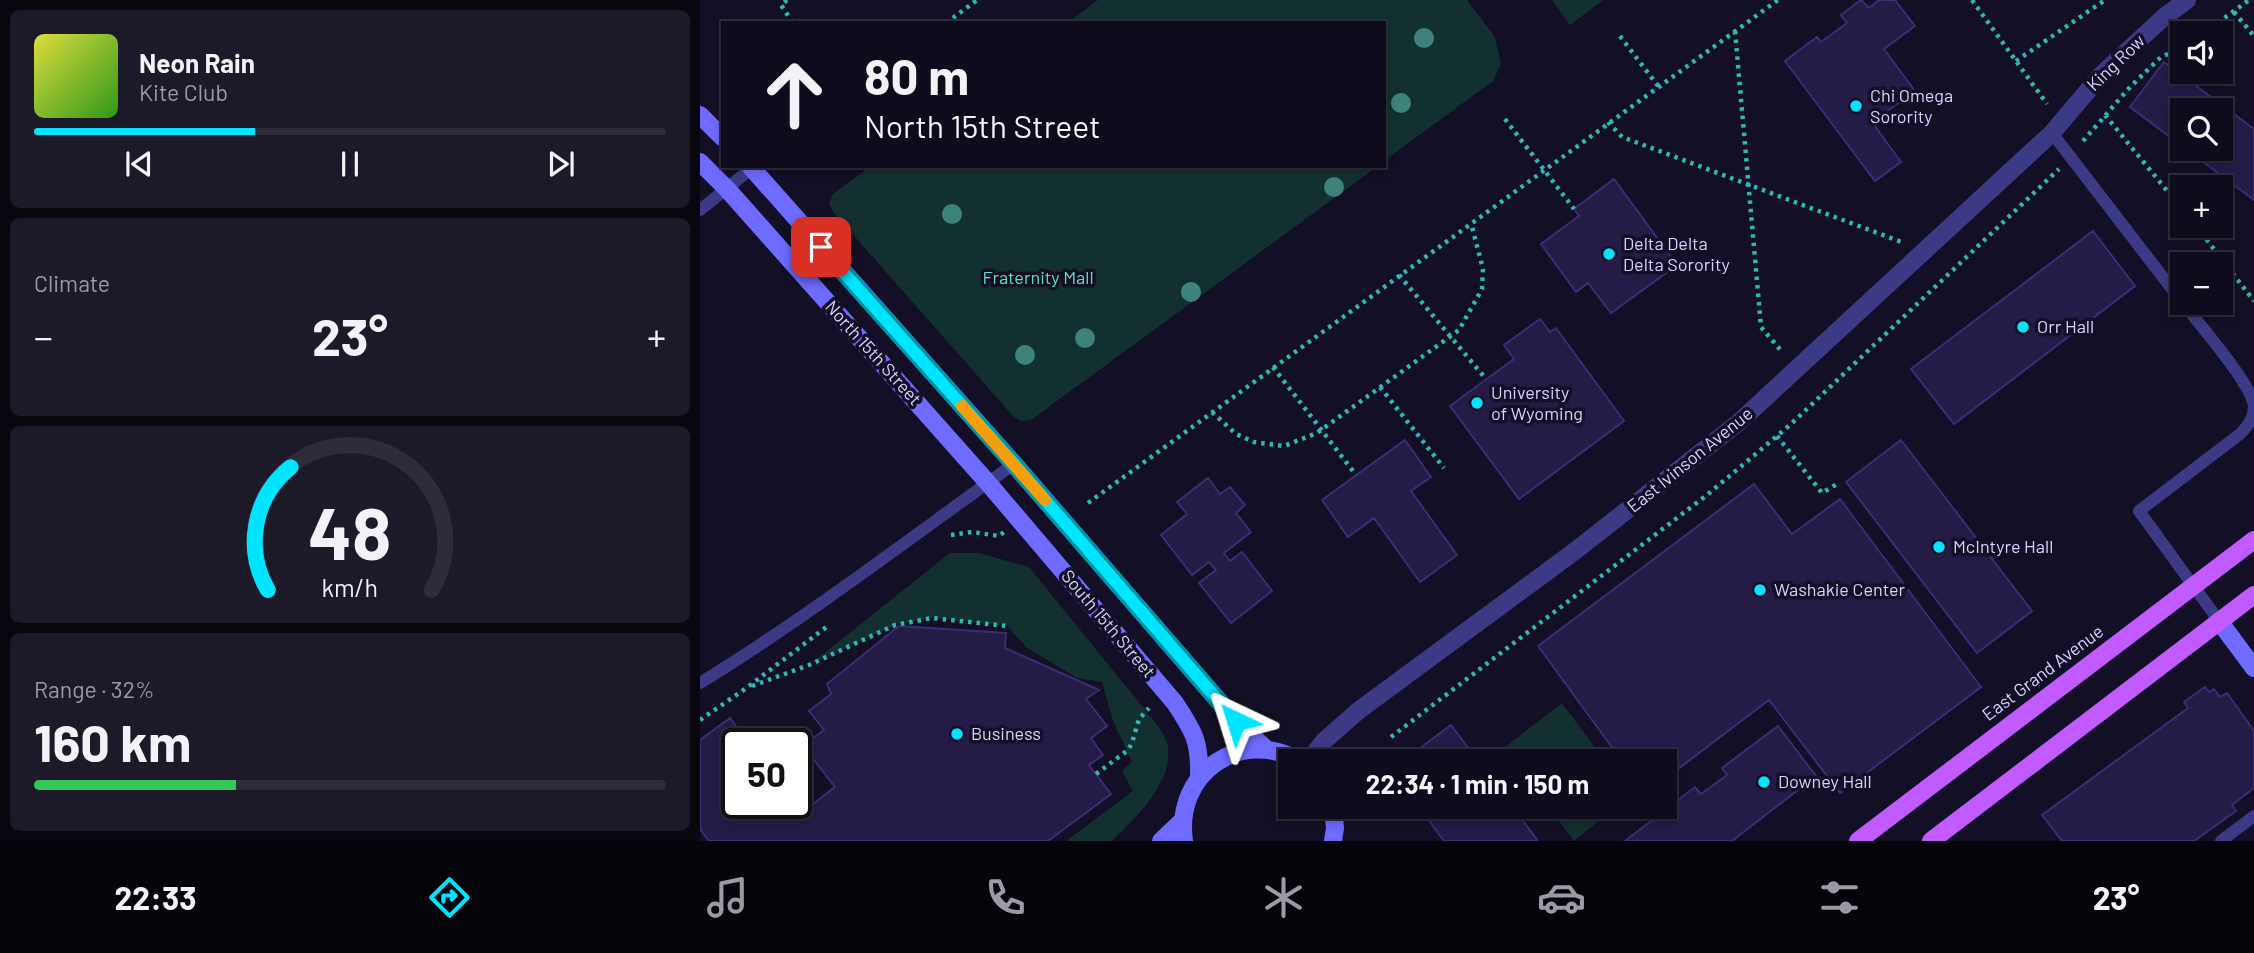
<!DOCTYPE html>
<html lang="en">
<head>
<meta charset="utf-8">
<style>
  body { margin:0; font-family:Barlow,sans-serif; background:#1c1929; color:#f1f3f6; height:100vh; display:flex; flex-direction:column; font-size:26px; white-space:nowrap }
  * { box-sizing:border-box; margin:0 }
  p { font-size:23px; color:#9b9ba3 }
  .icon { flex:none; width:38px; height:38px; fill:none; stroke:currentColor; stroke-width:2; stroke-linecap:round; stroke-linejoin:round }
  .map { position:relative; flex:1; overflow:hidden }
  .panel { display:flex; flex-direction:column; gap:10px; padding:10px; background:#08060f; width:700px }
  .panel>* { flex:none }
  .hud { position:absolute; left:21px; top:21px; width:665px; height:147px; border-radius:0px; box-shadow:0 4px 10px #0003,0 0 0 2px #2e2b3b; background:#0e0b1c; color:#f1f3f6; overflow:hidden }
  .controls { position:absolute; left:1470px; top:21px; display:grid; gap:14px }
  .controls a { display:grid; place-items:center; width:63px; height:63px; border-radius:0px; background:#0e0b1c; box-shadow:0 4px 10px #0003,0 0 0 2px #2e2b3b; font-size:35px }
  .speed { position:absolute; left:21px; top:728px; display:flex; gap:14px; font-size:35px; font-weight:700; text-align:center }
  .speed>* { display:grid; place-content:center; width:91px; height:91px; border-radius:50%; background:#0e0b1c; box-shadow:0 4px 10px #0003,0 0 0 2px #2e2b3b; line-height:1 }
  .speed .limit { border:4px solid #111; border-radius:10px; background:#fff; color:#111 }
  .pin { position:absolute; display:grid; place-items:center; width:60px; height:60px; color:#fff; margin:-30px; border-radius:14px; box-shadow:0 4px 10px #0006 }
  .me { position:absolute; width:77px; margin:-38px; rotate:319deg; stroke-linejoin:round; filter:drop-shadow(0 0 5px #0008) }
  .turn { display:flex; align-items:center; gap:24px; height:147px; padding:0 28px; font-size:32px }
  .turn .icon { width:91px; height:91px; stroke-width:2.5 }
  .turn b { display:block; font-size:49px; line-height:60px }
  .big { font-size:52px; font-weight:700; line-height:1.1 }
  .panel .widget { flex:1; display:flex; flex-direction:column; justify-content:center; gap:10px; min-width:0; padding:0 24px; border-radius:10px; background:#1c1929 }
  .panel .dial { align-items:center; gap:0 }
  .dial svg { height:182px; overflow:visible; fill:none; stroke:#2e2b3b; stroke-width:7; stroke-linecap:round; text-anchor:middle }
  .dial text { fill:#f1f3f6; stroke:none }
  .song { display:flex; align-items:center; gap:21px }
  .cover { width:84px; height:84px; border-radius:10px; background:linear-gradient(135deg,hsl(60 70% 55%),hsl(110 70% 35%)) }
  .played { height:7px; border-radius:4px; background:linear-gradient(90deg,#00e5ff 35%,#2e2b3b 35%) }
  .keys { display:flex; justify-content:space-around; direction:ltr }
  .heat { display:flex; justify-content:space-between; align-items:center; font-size:38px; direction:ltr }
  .charge { height:10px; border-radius:5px; background:linear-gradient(90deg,#34c759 32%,#2e2b3b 0) }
  .trip { position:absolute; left:578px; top:749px; width:399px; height:70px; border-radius:0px; background:#0e0b1c; box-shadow:0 4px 10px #0003,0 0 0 2px #2e2b3b; font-weight:700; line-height:70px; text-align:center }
  .tab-bar { display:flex; height:112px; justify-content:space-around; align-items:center; background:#06040b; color:#9b9ba3 }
  .tab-bar .icon { width:49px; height:49px }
  .tab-bar .selected { color:#00e5ff }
  .tab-bar b { font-size:32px; color:#f1f3f6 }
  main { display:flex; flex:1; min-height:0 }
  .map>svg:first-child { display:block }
  .green { fill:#12302f }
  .building { fill:#241b47; stroke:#3b2d73; stroke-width:2 }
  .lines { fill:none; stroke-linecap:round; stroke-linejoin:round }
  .path { stroke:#2fb8b0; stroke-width:4.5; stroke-dasharray:3.5 5; stroke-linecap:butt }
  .lane { stroke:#3d3a85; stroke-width:12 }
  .street { stroke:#3d3a85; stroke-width:18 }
  .secondary { stroke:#6f6bff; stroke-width:18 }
  .primary { stroke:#c25bff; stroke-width:18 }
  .tree { fill:#3d827b }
  .route-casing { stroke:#0095a6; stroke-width:18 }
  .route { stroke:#00e5ff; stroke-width:12 }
  .slow { stroke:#f59e0b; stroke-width:12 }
  .poi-dot { fill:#00e5ff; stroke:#130f26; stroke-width:2.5 }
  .labels { text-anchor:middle; stroke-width:7; stroke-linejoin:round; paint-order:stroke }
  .street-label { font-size:18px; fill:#d9d4ff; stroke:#130f26 }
  .poi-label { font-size:18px; fill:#d9d4ff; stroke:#130f26; text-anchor:start }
  .park-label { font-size:18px; fill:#5fe0c0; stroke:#130f26 }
</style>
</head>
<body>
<main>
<section class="panel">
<div class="widget">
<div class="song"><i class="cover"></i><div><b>Neon Rain</b><p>Kite Club</p></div></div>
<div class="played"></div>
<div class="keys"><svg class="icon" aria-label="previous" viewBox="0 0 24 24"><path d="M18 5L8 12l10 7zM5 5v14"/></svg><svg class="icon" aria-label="pause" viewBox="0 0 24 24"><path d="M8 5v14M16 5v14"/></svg><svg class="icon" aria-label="next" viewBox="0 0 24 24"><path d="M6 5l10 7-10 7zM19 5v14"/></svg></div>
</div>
<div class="widget"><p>Climate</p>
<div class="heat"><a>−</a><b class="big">23°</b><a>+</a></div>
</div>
<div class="widget dial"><svg viewBox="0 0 100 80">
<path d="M14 69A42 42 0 1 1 86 69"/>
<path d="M14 69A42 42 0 0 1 24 15" stroke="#00e5ff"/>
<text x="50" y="56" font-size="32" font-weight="700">48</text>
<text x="50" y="72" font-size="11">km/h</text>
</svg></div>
<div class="widget"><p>Range · 32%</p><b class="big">160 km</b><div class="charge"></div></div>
</section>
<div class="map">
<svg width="1554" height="841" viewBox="0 0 1554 841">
  <rect width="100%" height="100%" fill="#130f26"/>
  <path class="green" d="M398,0H767L795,37L801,64L793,81L684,161V23H367Z
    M852,0H903L870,25Z
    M171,166H678L331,420L321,421L313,416L134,213L129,203L133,194Z
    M250,553H279L329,567L459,727C461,731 465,737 467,742C476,780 436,818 412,841H366L433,791L422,771L432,762L413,721L402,682L377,678L326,647L307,626L232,618L195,625L109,665Z
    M862,703L905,761H814L804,748Z
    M848,807H916L874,841Z"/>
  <path class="building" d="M1161,0L1169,8L1179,0H1195L1215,26L1184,49L1215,91L1172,122L1201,162L1175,181L1085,61L1117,37L1121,42L1147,23L1141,15Z
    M1464,62L1554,129V200L1486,149H1521V110H1482V146L1430,107Z
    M914,179L977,265L911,313L888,283L876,292L841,244L879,216L874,209Z
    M1393,231L1435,286L1254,424L1211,369Z
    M840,319L850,332L856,328L924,421L819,499L750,406L814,359L804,345Z
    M705,440L731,477L711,491L757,555L720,582L674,518L648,537L622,500Z
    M1201,440L1332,611L1277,653L1146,482Z
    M508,478L520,494L530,487L545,505L536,513L551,532L524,553L530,561L542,552L572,591L531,623L499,583L516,570L509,562L492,575L461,535L487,514L477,502Z
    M1054,484L1092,534L1140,499L1281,687L1140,793L1069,700L978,769L964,751L950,761H922L838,646Z
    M199,626L306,633L305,648L399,690L386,699L407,726L391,738L403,755L389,765L411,794L348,841H9L0,829V740L30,718L49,744H37V803H94L101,813L135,787L103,746L124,730L109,711L131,694L127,684Z
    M1505,687L1509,692L1514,689L1520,697L1527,693L1554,731V788L1532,805L1536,811L1494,841H1362L1342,815L1488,708L1484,702Z
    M751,725L778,761H703Z
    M1078,726L1116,776L1032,841H925L995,787L1001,794L1027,775L1022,768Z
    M719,807H813L838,841H744Z"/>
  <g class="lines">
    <path class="path" d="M87,0L81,5L93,23
      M1272,0L1347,104
      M1534,12L1554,36
      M246,23L277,0
      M1035,31L1061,327L1083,353
      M1504,33L1549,0
      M920,36L958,86
      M1316,61L1405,0
      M1405,115L1482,209
      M805,119L874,209
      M908,122L922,137L1204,243
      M1383,141L1430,87L1461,57L1482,48
      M1496,226L1554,301
      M699,275L786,379
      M573,367L656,475
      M680,387L744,468
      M512,412L536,434L554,442L584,446L617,433L759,330L782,289L783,269L771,223
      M1077,436L1122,493L1137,484
      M388,503L1078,0
      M251,535L272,532L299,536L304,532
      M52,686L109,665L195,625L232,618L307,626
      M0,720L45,689L129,625
      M691,737L1007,495L1090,425L1359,169
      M396,774L428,750L432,743L439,719L449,708"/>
    <path class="lane" d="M1352,133L1482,302
      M0,210L52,168
      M1483,303C1498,323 1552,384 1554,406C1554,418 1548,426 1540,434L1439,511L1519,621
      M0,683C109,616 210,538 314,464
      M1521,841L1554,816"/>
    <path class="street" d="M608,761L624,741L658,711L875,551L1038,423L1352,133L1401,75L1464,17L1487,0"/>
    <path class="secondary" d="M0,115L23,138
      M0,162L27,189L288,483L475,703C494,732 500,741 499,777
      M50,166L314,464L536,721L566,749
      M1519,621L1554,668
      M633,807L635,828L633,841
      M461,841L482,821
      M484,841C474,773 540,727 600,761"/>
    <path class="primary" d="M1158,841L1554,540
      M1231,841L1554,595"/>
  </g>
  <g class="tree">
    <circle cx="724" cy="38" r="10"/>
    <circle cx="701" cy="103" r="10"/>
    <circle cx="634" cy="187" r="10"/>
    <circle cx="252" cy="214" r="10"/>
    <circle cx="491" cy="292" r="10"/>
    <circle cx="385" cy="338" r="10"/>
    <circle cx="325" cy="355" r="10"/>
  </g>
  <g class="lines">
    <g class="route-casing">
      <path id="route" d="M121,247L314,464L536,721"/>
    </g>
    <use href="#route" class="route"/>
    <path class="slow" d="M262,406L345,500"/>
  </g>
  <g class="poi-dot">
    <circle cx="1156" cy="106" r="7"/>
    <circle cx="909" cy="254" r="7"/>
    <circle cx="1323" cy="327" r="7"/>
    <circle cx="777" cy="403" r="7"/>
    <circle cx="1239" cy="547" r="7"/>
    <circle cx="1060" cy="590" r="7"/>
    <circle cx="257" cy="734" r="7"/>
    <circle cx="1064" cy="782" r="7"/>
  </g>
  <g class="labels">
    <g class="street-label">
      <text transform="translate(1416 63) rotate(-44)" y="6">King Row</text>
      <text transform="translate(173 353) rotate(48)" y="6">North 15th Street</text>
      <text transform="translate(990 460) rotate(-39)" y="6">East Ivinson Avenue</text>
      <text transform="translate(408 624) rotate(50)" y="6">South 15th Street</text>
      <text transform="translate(1343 673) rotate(-37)" y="6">East Grand Avenue</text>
    </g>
    <g class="poi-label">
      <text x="1170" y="102">Chi Omega<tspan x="1170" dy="21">Sorority</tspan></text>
      <text x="923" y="250">Delta Delta<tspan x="923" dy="21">Delta Sorority</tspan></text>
      <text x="1337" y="333">Orr Hall</text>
      <text x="791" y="399">University<tspan x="791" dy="21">of Wyoming</tspan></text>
      <text x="1253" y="553">McIntyre Hall</text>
      <text x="1074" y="596">Washakie Center</text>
      <text x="271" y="740">Business</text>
      <text x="1078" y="788">Downey Hall</text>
    </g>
    <g class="park-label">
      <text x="338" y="284">Fraternity Mall</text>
    </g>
  </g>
</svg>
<div class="controls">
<a><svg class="icon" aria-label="sound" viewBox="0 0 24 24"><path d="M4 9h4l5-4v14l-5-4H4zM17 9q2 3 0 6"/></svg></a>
<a><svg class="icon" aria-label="search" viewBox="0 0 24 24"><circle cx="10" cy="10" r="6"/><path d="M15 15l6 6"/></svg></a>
<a>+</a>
<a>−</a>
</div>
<div class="speed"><div class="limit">50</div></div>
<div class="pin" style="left:121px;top:247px;background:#d93025"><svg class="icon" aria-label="arrive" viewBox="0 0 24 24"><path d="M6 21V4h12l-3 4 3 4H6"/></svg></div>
<svg class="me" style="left:536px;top:721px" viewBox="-20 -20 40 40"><path d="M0-17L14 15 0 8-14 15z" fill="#00e5ff" stroke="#fff" stroke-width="4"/></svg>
<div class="trip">22:34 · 1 min · 150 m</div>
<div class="hud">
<div class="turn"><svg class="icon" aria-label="ahead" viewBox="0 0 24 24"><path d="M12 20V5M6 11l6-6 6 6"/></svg><div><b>80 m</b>North 15th Street</div></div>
</div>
</div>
</main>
<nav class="tab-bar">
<b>22:33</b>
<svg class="icon selected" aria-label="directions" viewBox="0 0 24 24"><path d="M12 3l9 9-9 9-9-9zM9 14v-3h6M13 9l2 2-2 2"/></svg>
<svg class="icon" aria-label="music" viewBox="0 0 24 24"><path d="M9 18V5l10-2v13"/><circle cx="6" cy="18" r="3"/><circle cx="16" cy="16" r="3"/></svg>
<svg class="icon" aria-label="phone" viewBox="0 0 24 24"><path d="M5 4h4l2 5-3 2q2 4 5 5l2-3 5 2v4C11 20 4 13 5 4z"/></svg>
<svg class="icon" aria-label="climate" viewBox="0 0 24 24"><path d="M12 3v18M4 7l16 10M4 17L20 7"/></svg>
<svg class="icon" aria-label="car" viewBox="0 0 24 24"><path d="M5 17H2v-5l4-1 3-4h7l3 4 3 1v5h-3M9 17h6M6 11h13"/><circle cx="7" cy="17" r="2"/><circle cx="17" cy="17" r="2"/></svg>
<svg class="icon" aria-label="filters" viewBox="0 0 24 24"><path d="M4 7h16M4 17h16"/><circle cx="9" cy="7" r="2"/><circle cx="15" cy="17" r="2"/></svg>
<b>23°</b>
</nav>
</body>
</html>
